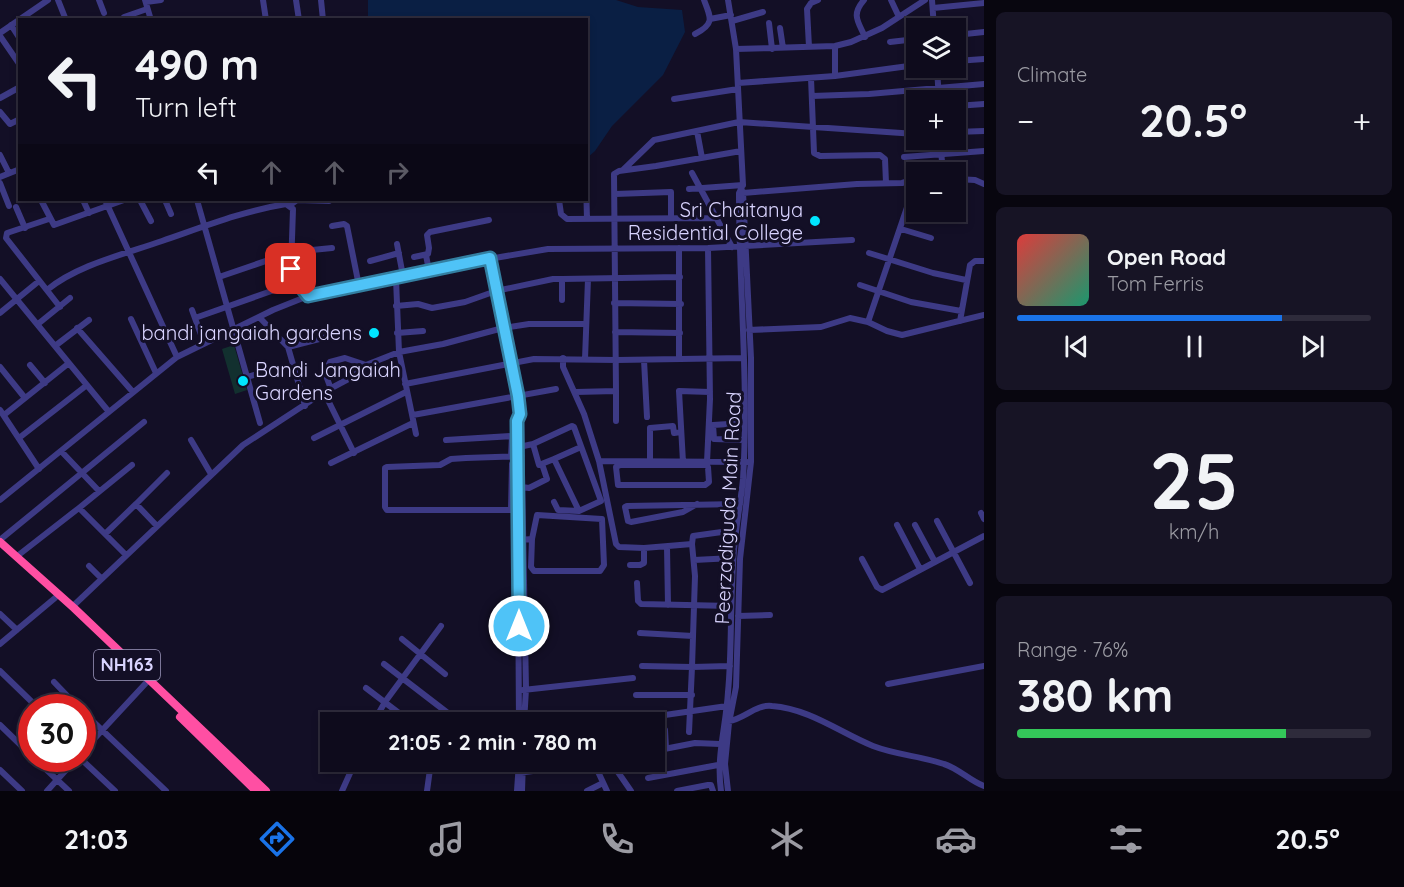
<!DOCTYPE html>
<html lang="en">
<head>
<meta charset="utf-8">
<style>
  body { margin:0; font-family:Quicksand,sans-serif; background:#171425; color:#f1f3f6; height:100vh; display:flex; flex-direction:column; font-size:22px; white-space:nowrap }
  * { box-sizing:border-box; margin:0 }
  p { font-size:20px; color:#9b9ba3 }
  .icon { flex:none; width:33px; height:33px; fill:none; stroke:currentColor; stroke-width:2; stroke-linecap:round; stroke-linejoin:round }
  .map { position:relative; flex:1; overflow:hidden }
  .sheet { display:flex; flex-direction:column; gap:12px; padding:12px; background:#08060f; width:420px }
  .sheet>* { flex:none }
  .banner { position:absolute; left:18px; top:18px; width:570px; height:183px; border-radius:0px; box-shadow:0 3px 9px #0003,0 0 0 2px #2e2b3b; background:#0e0b1c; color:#f1f3f6; overflow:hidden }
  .fabs { position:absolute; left:906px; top:18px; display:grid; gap:12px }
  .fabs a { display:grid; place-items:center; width:60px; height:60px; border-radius:0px; background:#0e0b1c; box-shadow:0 3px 9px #0003,0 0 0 2px #2e2b3b; font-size:30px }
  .speed { position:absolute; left:18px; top:694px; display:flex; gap:12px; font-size:30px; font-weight:700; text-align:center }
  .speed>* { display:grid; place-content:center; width:78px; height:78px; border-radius:50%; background:#0e0b1c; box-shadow:0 3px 9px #0003,0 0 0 2px #2e2b3b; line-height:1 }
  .speed .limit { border:9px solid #d22; background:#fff; color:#111 }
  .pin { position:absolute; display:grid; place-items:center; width:51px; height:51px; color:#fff; margin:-26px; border-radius:12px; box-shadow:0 3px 9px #0006 }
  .me { position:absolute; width:66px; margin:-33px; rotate:0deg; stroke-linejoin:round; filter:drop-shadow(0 0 4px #0008) }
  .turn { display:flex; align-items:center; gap:21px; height:126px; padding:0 18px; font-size:27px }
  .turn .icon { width:78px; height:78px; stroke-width:2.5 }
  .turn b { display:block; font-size:42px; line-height:51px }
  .lanes { display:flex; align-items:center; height:57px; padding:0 18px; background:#0003; justify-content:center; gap:30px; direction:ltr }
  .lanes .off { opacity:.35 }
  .big { font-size:45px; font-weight:700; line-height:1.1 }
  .sheet .card { flex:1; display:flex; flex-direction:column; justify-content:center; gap:9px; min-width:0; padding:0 21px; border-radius:9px; background:#171425 }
  .sheet .dial { align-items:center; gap:0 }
  .dial b { font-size:78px; line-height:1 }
  .song { display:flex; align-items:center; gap:18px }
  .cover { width:72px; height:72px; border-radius:9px; background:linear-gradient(135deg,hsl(0 70% 55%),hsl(160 70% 35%)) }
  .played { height:6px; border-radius:3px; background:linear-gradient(90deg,#1a73e8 75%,#2e2b3b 75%) }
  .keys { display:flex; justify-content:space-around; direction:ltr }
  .heat { display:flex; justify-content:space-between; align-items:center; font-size:33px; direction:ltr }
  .charge { height:9px; border-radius:4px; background:linear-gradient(90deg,#34c759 76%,#2e2b3b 0) }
  .trip { position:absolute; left:320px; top:712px; width:345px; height:60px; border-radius:0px; background:#0e0b1c; box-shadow:0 3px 9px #0003,0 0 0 2px #2e2b3b; font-weight:700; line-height:60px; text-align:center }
  .tabs { display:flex; height:96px; justify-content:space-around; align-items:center; background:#06040b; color:#9b9ba3 }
  .tabs .icon { width:42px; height:42px }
  .tabs .selected { color:#1a73e8 }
  .tabs b { font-size:27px; color:#f1f3f6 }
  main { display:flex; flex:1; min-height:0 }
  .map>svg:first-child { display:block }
  .green { fill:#12302f }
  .water { fill:#0a1f44 }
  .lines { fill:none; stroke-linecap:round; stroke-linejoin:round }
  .minor { stroke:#3d3a85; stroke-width:6 }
  .highway { stroke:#ff4fa3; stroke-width:8 }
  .route-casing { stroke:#337fa1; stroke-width:15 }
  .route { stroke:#4fc3f7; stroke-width:10 }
  .poi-dot { fill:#00e5ff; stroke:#130f26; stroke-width:2 }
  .labels { text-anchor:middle; stroke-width:6; stroke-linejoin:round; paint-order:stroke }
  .shield { fill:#130f26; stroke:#9e99be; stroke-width:1.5 }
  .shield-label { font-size:18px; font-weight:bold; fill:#d9d4ff }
  .poi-label { font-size:20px; fill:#d9d4ff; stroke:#130f26; text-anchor:end }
  .street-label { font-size:20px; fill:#d9d4ff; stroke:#130f26 }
</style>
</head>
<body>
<main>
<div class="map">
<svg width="984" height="791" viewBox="0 0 984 791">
  <rect width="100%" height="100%" fill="#130f26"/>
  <path class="green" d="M234,345L247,390L235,394L222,349Z"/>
  <path class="water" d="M368,0H616L638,7L682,10L685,32L663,75L612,126L595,151L587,158L586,20L368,19Z"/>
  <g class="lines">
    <path class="minor" d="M58,0L66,20
      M99,0L104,13
      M145,0L151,20
      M263,0L266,20
      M296,0L299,20
      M321,0L323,20
      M864,0C851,15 858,21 865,37
      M891,0L899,17
      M932,0L934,28
      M146,2L161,0
      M933,8L984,3
      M124,17L147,9
      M710,19L731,15
      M732,21L763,12
      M769,23L772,49
      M11,25L20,39
      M780,28L783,48
      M0,33L48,0
      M695,34C715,24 711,18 704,0
      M956,35L984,32
      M0,36L20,65
      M890,42L916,39
      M835,46V76
      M809,47L807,9L811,3L818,0
      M736,49L835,46L851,42L882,28L925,0
      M956,61L984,59
      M937,68L939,100
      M811,78L814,153L820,156L880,155L885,159L886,183
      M738,83L835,76L916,65
      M812,96L869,94L984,84
      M0,98L20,87
      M674,99L738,89
      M956,106L984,104
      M0,112L10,124L20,119
      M697,131L702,158
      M956,132L984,131
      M940,140L943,172
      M0,155L9,173
      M904,157L984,151
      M623,170L654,140L739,122L916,134
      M692,173L732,247
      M0,177L20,169
      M956,179L975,180L984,184
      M0,183L9,206
      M586,183L587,219
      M689,189L743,185
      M743,193L857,184L902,183L916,179
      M615,194L671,192V218
      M41,200L54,225L124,200
      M83,200L89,213
      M105,200L177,357
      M140,200L151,221
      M165,200L171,214
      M197,200L260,423
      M559,200L561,214L567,219L717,218
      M290,205L297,200L329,201
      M16,207L25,228
      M49,219L7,233L6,238L60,307
      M332,226L344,224L347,226L359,286
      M901,229L931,238
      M397,244L403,276
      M869,253L933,273L966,280
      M426,255L429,271
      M414,257L428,254L429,248L427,235L430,232L489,220
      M491,258L521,420L526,689L524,723
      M370,261L399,253
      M219,277L292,252L332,248
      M0,279L109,412
      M396,279L399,352L416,434
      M860,285L911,302L961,311
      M47,290C77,265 125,254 162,241C203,227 243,211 286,204L293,209L291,269L297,282L308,296
      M562,300V279L680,277
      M614,303L681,304
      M396,306L418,304L432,308L465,302L496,291L553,279H562
      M192,310L204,343
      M0,313L39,281
      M259,317L288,347L305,406
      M195,318L297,282
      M131,319L156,373
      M960,321L970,265L975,261H984
      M868,322L916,181
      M38,324L70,298
      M77,328L132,391
      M749,330L821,327L850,318L868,322L887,331L902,335L984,315
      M615,332L680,333
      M397,333L423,331
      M55,346L89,320
      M288,347L331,336
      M563,358V367L584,414L599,461L747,462
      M585,359L588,279
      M679,359V248
      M644,360L647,417
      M30,365L45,383
      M0,367L25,398
      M247,377L267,371
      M405,384L534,359L617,360L744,358
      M331,389L325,373L330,362L345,358L366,365
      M576,392L616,391L614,174L619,171L656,166L741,151
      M0,410L39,469
      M4,415L69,363
      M413,415L556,389
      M616,421V391
      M19,438L87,385
      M314,438L406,392
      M191,440L211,474
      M446,440L512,436L511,457
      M744,440L714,439L713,425L744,423
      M533,444L572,426L574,427L601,501L579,511
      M519,447L533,444L539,465L554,459L579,511L558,510L554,502
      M61,451L99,491
      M354,453L324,392L354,376L366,365L399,352L443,344L503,328L529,324H585
      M522,456L466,458L451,459L440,465L387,467L385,468V507L387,510H511L512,464H522
      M554,459L581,447
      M599,461L616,544L619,547L644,548L692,544L693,536L736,530
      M650,462V428L673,426L674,433L681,432
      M683,462L679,391L710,392
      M707,462L710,399L708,248
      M331,463L413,423
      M620,465H706L708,467L709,482L705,485H618L616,467Z
      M522,487L529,488L547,479L542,464
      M0,500L177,357L273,310L308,296L471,262L548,249L708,248L852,240
      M697,504L683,512L631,522L628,521L625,507L627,506L740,504
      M79,508L132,465
      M981,513L984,519
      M937,521L970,583
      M897,525L920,569
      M915,525L935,562
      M157,526L136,504L167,473
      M105,534L136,504
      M0,540L144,422
      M520,540L532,539L531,567L534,571H600L604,565L602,519L537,515L532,539
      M692,544L695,576L692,667L730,666
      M667,547L668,605
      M16,557L79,508L126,555
      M862,559L877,587L882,590L984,536
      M694,560L733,558
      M630,565H640L644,563V548
      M89,566L101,578
      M637,583L638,601L641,604L731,606
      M72,607L243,445L324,392
      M0,614L17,630
      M738,616L770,615
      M640,633L693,636
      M402,639L445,674
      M0,644L55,598
      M384,664L453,717
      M642,666L692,667L689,732
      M0,671L33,703L35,708
      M54,682L79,708
      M888,684L984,666
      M366,688L412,723
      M523,690L633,678
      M636,695H692
      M82,711L166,791
      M658,716L727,706
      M729,721C744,719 756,704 772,706C810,709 839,732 873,746C896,755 921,756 944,764C958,768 970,781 984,786
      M373,723L385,702L441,626
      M519,723L517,421L519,415
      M592,723L628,719L630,723
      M0,725L32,756
      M665,730L666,748
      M654,751L695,743L720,744
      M82,752L146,683
      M35,759L69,791
      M81,759L115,791
      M611,762L631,791
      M594,763L607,791
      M0,770L22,791
      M518,773L600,762
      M648,778L718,765
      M47,791L76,759
      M342,791L355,762
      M427,791L431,762
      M517,791L519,762
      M522,791L523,762
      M587,791L603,783
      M677,791L708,785H711L713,791
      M721,791C716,756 726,727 728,692C732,650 730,607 733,565C734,536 740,508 743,479C749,384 739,289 739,193L743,185L736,49L728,0
      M728,791L725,764L729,723L736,687L740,559L751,462V358L743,192"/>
    <path class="highway" d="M0,542L74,608L266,791
      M180,717L256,791"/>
  </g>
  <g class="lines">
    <g class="route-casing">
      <path id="route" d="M291,269L297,282L308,296L490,258L518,396L520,414L517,421L519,626"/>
    </g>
    <use href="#route" class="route"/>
  </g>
  <g class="poi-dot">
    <circle cx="815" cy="221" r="6"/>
    <circle cx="374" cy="333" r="6"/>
    <circle cx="243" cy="381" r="6"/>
  </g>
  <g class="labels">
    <rect class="shield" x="94" y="650" width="66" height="30" rx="4.5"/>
    <g class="shield-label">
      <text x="127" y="671">NH163</text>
    </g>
    <g class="poi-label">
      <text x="803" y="217">Sri Chaitanya<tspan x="803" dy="23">Residential College</tspan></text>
      <text x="362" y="340">bandi jangaiah gardens</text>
      <text x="255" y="377" text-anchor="start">Bandi Jangaiah<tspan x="255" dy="23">Gardens</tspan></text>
    </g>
    <g class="street-label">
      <text transform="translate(728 508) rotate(-87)" y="7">Peerzadiguda Main Road</text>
    </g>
  </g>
</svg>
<div class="fabs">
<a><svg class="icon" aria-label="layers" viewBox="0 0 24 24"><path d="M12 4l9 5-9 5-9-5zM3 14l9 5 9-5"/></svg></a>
<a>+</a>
<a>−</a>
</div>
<div class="speed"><div class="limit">30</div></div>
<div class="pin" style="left:291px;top:269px;background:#d93025"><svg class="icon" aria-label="arrive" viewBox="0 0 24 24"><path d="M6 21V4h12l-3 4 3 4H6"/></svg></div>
<svg class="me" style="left:519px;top:626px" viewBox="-20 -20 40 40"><circle r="17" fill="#4fc3f7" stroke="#fff" stroke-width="3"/><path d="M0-11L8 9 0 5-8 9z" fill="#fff"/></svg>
<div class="trip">21:05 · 2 min · 780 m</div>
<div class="banner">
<div class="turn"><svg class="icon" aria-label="left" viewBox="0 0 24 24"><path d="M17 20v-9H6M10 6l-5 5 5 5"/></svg><div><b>490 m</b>Turn left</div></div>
<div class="lanes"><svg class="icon" aria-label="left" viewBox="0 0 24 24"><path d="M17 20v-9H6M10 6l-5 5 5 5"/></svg><svg class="icon off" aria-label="ahead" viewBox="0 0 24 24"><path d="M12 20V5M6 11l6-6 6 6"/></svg><svg class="icon off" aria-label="ahead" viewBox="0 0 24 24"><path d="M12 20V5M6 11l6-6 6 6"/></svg><svg class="icon off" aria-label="right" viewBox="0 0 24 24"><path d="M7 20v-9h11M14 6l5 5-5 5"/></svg></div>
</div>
</div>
<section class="sheet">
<div class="card"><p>Climate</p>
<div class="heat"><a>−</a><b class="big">20.5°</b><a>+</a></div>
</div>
<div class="card">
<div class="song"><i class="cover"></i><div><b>Open Road</b><p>Tom Ferris</p></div></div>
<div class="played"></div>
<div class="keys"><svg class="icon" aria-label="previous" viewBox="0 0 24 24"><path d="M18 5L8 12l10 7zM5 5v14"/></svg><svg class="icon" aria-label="pause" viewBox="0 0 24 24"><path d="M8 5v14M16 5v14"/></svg><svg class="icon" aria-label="next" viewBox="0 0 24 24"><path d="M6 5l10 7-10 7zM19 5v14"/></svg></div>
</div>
<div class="card dial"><b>25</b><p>km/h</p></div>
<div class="card"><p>Range · 76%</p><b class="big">380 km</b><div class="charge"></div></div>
</section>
</main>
<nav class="tabs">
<b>21:03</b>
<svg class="icon selected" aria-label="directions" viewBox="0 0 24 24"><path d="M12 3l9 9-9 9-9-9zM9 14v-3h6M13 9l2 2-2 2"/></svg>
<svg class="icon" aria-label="music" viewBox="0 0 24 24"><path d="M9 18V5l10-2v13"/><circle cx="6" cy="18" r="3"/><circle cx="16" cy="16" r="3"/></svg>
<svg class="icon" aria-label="phone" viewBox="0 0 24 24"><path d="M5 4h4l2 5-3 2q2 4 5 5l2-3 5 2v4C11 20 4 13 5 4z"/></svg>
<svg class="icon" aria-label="climate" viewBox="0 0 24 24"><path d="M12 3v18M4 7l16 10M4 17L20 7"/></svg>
<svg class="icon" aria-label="car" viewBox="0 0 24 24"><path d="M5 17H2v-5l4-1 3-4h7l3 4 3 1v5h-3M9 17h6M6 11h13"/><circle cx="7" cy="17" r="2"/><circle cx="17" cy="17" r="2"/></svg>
<svg class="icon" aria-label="filters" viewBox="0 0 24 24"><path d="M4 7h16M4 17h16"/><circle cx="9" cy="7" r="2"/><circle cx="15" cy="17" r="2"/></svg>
<b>20.5°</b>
</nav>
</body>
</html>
